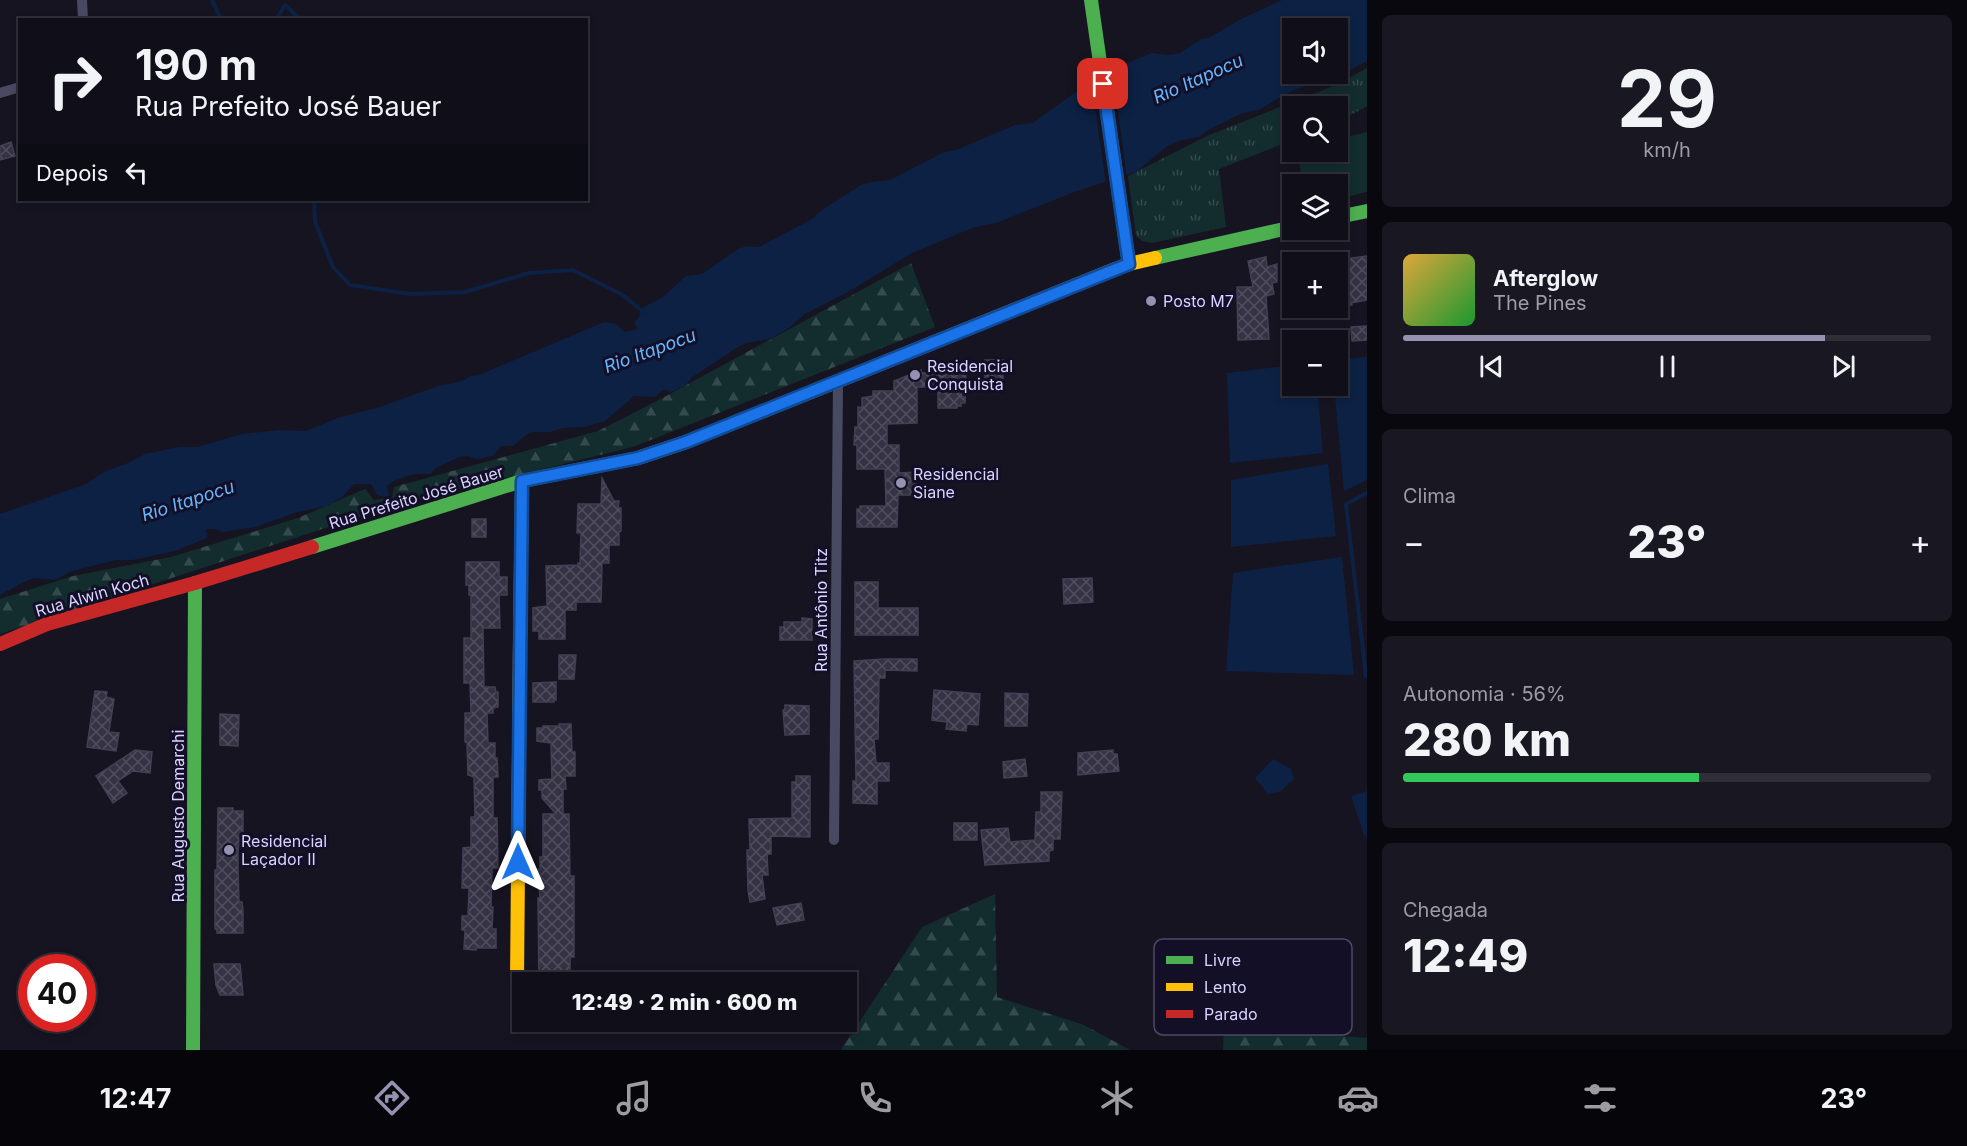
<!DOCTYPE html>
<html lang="pt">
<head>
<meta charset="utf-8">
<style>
  body { margin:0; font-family:Inter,sans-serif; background:#191822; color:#f1f3f6; height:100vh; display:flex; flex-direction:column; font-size:22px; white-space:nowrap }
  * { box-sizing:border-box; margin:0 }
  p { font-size:20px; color:#9c9ca2 }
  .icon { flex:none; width:33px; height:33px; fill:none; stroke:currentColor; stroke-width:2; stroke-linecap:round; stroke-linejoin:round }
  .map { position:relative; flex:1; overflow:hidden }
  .side { display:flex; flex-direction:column; gap:15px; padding:15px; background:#09080e; width:600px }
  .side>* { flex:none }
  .banner { position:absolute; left:18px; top:18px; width:570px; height:183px; border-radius:0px; box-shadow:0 3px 9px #0003,0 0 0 2px #302f38; background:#100f19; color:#f1f3f6; overflow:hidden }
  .controls { position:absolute; left:1282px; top:18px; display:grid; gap:12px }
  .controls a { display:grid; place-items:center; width:66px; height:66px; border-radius:0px; background:#100f19; box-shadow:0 3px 9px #0003,0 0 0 2px #302f38; font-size:30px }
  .speed { position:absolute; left:18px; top:954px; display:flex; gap:12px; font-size:30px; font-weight:700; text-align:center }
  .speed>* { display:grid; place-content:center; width:78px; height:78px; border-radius:50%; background:#100f19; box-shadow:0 3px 9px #0003,0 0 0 2px #302f38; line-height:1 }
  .speed .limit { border:9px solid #d22; background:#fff; color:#111 }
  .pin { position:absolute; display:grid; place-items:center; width:51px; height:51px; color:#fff; margin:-26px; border-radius:12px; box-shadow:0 3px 9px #0006 }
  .me { position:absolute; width:66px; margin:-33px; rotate:0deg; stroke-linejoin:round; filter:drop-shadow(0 0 4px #0008) }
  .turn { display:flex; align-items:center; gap:21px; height:126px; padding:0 18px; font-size:27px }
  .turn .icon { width:78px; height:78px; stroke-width:2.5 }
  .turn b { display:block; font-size:42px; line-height:51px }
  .then { display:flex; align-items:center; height:57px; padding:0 18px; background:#0003; gap:12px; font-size:22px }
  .big { font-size:45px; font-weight:800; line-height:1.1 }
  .side .card { flex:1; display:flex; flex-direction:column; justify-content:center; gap:9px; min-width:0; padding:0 21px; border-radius:9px; background:#191822 }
  .side .dial { align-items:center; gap:0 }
  .dial b { font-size:78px; line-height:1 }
  .song { display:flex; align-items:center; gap:18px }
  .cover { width:72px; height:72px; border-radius:9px; background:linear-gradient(135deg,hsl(40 70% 55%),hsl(130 70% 35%)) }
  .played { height:6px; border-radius:3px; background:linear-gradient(90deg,#9591b1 80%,#302f38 80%) }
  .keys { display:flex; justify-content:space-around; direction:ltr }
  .heat { display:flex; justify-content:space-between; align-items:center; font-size:33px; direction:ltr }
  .charge { height:9px; border-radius:4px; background:linear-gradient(90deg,#34c759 56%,#302f38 0) }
  .trip { position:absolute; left:512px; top:972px; width:345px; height:60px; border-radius:0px; background:#100f19; box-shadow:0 3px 9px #0003,0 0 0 2px #302f38; font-weight:800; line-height:60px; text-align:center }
  .dock { display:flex; height:96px; justify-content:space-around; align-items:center; background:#06060a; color:#9c9ca2 }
  .dock .icon { width:42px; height:42px }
  .dock .active { color:#9591b1 }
  .dock b { font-size:27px; color:#f1f3f6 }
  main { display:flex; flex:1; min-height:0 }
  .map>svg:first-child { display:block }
  .grass { fill:url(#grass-tufts) }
  .forest { fill:url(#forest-firs) }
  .garden { fill:#132c2d }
  .water { fill:#0d2144; fill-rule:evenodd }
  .pier { fill:#161421 }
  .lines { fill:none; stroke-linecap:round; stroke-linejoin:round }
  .stream { stroke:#0d2144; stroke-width:4 }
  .building { fill:url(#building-cross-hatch); stroke:#433f54; stroke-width:1.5 }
  .street { stroke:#4a4962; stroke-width:10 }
  .fast { stroke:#4caf50; stroke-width:14 }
  .slow { stroke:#ffc107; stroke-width:14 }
  .jam { stroke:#c62828; stroke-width:14 }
  .route-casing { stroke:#114b97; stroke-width:15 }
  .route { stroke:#1a73e8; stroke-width:10 }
  .poi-dot { fill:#9591b1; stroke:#130f26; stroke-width:2 }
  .labels { text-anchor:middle; stroke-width:6; stroke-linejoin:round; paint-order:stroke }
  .poi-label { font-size:16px; fill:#d9d4ff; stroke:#130f26; text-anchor:start }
  .street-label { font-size:16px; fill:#d9d4ff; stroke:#130f26 }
  .water-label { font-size:18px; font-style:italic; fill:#62b6ff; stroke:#130f26 }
  .key { fill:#130f26; stroke:#4e4a67; stroke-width:1.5 }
  .key-label { font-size:16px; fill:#d9d4ff }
</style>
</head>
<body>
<main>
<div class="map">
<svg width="1367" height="1050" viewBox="0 0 1367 1050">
  <defs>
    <pattern id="grass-tufts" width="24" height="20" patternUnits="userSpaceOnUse" patternTransform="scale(1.5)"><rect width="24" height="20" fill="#132c2d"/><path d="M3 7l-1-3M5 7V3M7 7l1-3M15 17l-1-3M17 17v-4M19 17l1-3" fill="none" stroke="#354a4c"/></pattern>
    <pattern id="forest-firs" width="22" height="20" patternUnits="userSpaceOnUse" patternTransform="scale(1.5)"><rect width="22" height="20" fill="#132c2d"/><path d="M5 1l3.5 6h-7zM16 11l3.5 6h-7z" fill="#354a4c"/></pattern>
    <pattern id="building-cross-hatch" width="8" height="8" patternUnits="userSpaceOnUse" patternTransform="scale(1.5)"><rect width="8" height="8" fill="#343243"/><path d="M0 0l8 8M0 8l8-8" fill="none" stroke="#514f5f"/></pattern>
  </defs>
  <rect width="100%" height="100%" fill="#161421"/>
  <path class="grass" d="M1367,68V106L1338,122V106H1293V140L1219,169L1226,227L1152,243L1142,241L1136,236L1128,176L1207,136L1336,85Z"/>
  <path class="forest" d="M911,263L935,327L633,447L399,504L0,634V599L73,576L171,557L298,518L365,489L374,500L392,497L394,487L598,431L655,402Z
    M995,894L997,997L1084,1025L1130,1050H841L922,927Z
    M1224,1027L1367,1038V1050H1223Z"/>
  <path class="garden" d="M1367,132V192L1338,199V184H1304L1296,152H1338V139Z"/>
  <path class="water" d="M1282,0H1367V61L1344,73L1294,90L1275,100L1261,109L1240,114L1205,132L1199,137L1182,140L1166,147L1136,172L1077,191L996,223L972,228L912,253L848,292L805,314L789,328L770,339L746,343L738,347L691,378C688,386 678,389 671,392L667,390H663L655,397L634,396L605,421L584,427L563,428L550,432H533L526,435L513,446H501L493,456L476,459L468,456L460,457L437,467L430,474H413L394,481L387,486L389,495L385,497L377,495L371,484H354L342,497L327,506L297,512L256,527L222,532L215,529H206L207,538L175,551L133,560H117L95,565L70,572L55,580L34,578L22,583L0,595V514L86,484L104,472L128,463L145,454L179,447H197L242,434L279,430L306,431L340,417L377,408L438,386L462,381L471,376L479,375L604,322L616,324L625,332L638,329L634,323L639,317L642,308L663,297L686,276L702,274L738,249L746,246L759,247L767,243L812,219L822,210L861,185L871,182L890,180L944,152L956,150L1015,125L1033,123L1084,86L1112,69L1152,53L1167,55L1180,53L1201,39L1209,38L1239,20ZM1293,28H1338V74H1293Z
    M1367,357V480L1344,491L1334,386H1338V360Z
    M1293,365V386H1317L1323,453L1230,463L1227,373Z
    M1328,464L1336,536L1231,547V480Z
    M1342,557L1354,675L1226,671L1233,573Z
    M1273,759L1291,769L1294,779L1280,792L1268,794L1255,778Z
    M1367,791V837L1364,835L1351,796Z"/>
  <path class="pier" d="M1112,66L1127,178L1106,185L1091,79Z"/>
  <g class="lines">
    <path class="stream" d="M212,0L220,17L224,20
      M276,20L285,5L301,20
      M314,200L315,222L333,267L350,285L410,294L465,292L529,273L573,270L621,294L645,313
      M1366,676L1346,504L1367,493"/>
  </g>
  <path class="building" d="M11,142L15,156L0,160V146Z
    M1367,256V300L1351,303L1352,305L1338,307V260Z
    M1266,257L1267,267L1277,264V282L1272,283L1274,294L1266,296L1269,339L1238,340L1237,287H1253L1248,261Z
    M1367,326V340L1352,341L1351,327Z
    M985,360H1003V384H985Z
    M921,370V373L966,371L965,403H961V406H957V408H938V387H917V423L887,424V445H899V473L916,472V492H912V495H898L897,527H857V509H860V506H886L885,469H857V445H854L855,427H858V407L862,408V398L873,396V391H894V381Z
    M602,478L614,501H619L618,508H621V531L619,532V545H609V563H602L601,602H576V610H565V639H539V631H533V608L547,606L546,566L578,565V563L580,564L581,533H577L578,504H601Z
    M472,519H486V537H472Z
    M466,562H499V577H507V595H499L500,628H483L484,687H495L496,692H498V707L493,708V713H487L488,743H495V758H497L498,777H493V818H497L498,868H492L491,907H493L492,929H496V948H476V950L464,949L465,930H462V916H468L469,888H462L463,848L471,847V817H475L474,777L468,775L467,742H465V713H471L470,683H464V638H471V595H469V585H466Z
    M1092,578L1093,602L1064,604L1063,579Z
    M855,582H878V608H918V635H855Z
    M802,618L812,619V640H780V627H784V622H802Z
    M559,655H576L574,679H559Z
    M885,659H917V671L885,670V678H879L878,739H874L876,763H889V781H877V804L853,803V781H856L854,661Z
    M556,682V700H554V702H533V683Z
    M934,690L980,694L978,725L967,724L966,731L946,729L947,722L932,720Z
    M95,691L107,692L106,697L114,699L109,732L119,733L116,751L87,747Z
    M1005,693L1028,694L1027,726H1005Z
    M785,705L809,706V734L785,735L783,710H785Z
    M220,714L239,715L238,746L220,745Z
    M559,724H571L572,752H575V776H565L566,789H563V814H569L570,876H574V957H570V982H539L538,898H540L538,870L540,869V857H543V814H556L542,798V790H539V780L552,779L551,743L537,741V728H543V726H559Z
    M135,750L152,752L150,773L133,771L118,781L127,793L113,803L96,776Z
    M1113,750V754H1117L1119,771L1078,775V753Z
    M1025,759L1027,776L1004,778L1003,762Z
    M796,776H810V837L771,836V854H767L768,875H762L765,899L750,902L748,890L747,850H750L749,819L792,818V782H796Z
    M1041,792H1062L1060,839H1053V850L1049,851V861L985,865L981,830L1008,828L1010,842L1035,840L1036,812H1041Z
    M218,808H233V811H243V837L238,848V870L239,902H242L243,911V933H217V929H215V870H217Z
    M954,823H977V840H954Z
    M801,903L804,920L777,925L773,908Z
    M214,964H240L243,995H220L216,985Z"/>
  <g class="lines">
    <path class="street" d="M82,0L83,20
      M0,93L20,87
      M834,840L838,380"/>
    <path class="fast" d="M1091,0L1129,264
      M1338,217L1367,211
      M1155,258L1293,227
      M312,547L522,481L638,458L686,442L811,392
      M520,642L522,481
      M193,1050L195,583"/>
    <path class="slow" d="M811,392L1113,270L1129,264L1155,258
      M517,981L520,642"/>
    <path class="jam" d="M0,644L47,624L195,583L312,547"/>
  </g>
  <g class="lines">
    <g class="route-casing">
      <path id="route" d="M518,862L522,481L638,458L686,442L1129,264L1103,84"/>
    </g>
    <use href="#route" class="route"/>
  </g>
  <g class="poi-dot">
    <circle cx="1151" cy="301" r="6"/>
    <circle cx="915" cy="375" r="6"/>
    <circle cx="901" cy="483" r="6"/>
    <circle cx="229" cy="850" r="6"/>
  </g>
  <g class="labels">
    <g class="poi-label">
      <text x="1163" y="307">Posto M7</text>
      <text x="927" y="372">Residencial<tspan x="927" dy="18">Conquista</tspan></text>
      <text x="913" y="480">Residencial<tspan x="913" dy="18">Siane</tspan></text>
      <text x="241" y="847">Residencial<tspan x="241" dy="18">Laçador II</tspan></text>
    </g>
    <g class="street-label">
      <text transform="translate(416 497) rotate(-17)" y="6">Rua Prefeito José Bauer</text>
      <text transform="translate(92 595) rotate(-16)" y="6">Rua Alwin Koch</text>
      <text transform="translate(821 610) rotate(-90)" y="6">Rua Antônio Titz</text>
      <text transform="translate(178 816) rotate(-90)" y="6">Rua Augusto Demarchi</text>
    </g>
    <g class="water-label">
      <text transform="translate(1198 79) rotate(-24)" y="6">Rio Itapocu</text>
      <text transform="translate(650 351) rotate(-20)" y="6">Rio Itapocu</text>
      <text transform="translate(188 501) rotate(-18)" y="6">Rio Itapocu</text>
    </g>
  </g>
  <rect x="1154" y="939" width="198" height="96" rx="9" class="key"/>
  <rect x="1166" y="956" width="27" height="8" fill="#4caf50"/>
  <rect x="1166" y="983" width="27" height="8" fill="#ffc107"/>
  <rect x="1166" y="1010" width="27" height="8" fill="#c62828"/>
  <g class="key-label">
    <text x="1204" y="966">Livre</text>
    <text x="1204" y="993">Lento</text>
    <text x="1204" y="1020">Parado</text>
  </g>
</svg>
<div class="controls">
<a><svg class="icon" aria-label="sound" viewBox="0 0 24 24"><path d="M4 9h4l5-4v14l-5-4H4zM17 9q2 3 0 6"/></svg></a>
<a><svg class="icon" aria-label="search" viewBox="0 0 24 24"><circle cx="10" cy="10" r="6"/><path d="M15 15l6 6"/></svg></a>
<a><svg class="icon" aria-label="layers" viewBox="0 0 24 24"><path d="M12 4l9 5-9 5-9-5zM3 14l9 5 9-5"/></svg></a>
<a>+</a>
<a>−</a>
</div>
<div class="speed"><div class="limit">40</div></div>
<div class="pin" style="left:1103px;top:84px;background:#d93025"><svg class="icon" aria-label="arrive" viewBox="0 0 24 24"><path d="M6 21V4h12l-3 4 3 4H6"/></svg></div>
<svg class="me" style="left:518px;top:862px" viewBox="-20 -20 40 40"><path d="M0-17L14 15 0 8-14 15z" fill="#1a73e8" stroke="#fff" stroke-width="4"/></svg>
<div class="trip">12:49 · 2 min · 600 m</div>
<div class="banner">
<div class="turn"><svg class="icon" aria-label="right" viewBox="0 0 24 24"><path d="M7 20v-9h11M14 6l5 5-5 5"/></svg><div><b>190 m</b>Rua Prefeito José Bauer</div></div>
<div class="then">Depois<svg class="icon" aria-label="left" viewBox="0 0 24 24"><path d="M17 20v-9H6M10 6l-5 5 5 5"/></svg></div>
</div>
</div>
<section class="side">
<div class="card dial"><b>29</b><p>km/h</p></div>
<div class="card">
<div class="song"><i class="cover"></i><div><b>Afterglow</b><p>The Pines</p></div></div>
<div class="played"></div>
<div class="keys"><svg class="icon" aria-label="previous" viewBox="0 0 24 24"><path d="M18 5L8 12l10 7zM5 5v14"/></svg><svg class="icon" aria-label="pause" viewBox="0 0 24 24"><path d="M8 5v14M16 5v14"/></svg><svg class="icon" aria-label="next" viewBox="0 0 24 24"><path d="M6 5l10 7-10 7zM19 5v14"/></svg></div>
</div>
<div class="card"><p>Clima</p>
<div class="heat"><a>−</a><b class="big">23°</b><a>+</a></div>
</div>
<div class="card"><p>Autonomia · 56%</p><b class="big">280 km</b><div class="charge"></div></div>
<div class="card"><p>Chegada</p><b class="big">12:49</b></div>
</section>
</main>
<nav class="dock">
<b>12:47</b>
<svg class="icon active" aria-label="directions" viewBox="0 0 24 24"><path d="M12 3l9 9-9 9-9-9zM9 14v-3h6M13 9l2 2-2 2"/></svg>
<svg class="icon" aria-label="music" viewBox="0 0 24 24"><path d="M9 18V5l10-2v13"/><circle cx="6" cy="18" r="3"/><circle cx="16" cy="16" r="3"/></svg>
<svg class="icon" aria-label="phone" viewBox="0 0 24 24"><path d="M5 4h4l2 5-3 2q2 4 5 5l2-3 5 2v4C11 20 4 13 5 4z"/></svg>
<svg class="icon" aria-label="climate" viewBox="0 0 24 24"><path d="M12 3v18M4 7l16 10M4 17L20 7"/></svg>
<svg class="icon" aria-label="car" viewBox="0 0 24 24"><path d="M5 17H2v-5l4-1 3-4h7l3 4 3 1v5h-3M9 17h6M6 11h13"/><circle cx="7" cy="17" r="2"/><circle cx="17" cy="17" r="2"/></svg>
<svg class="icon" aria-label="filters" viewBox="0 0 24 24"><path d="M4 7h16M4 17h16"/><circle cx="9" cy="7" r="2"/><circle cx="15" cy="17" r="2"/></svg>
<b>23°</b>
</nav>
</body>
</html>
